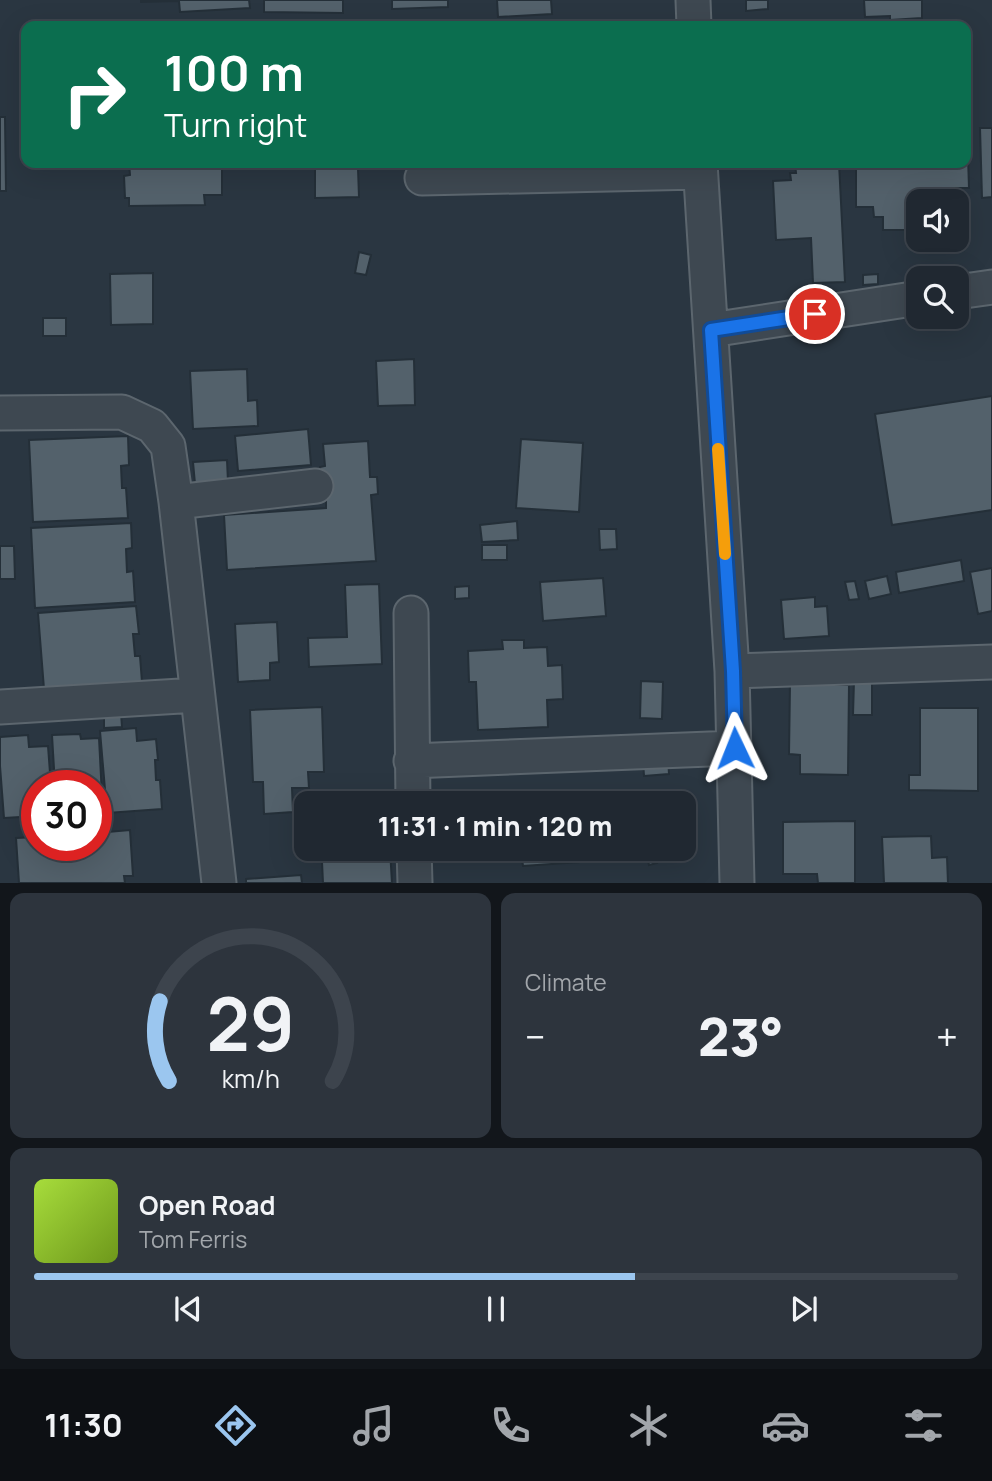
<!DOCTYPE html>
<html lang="en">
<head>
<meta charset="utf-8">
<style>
  body { margin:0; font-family:Manrope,sans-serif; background:#2d343d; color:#f1f3f6; height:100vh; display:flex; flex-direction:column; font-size:26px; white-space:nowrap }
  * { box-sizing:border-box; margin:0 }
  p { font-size:23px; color:#a2a6ab }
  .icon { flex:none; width:38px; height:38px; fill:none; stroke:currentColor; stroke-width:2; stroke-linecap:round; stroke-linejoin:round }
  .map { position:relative; height:883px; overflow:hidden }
  .sheet { display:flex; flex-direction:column; gap:10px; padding:10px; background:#12161b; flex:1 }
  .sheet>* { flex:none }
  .hud { position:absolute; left:21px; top:21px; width:950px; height:147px; border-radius:14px; box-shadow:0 7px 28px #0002,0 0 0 2px #3d444d; background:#0b6e4f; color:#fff; overflow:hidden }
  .fabs { position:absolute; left:906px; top:189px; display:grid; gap:14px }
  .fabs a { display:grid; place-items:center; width:63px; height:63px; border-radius:14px; background:#202831; box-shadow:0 7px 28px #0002,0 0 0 2px #3d444d; font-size:35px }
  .speed { position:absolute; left:21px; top:770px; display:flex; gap:14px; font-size:35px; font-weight:700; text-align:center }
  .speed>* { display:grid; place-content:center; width:91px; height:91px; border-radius:50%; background:#202831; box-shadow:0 7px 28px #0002,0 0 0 2px #3d444d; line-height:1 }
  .speed .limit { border:10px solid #d22; background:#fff; color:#111 }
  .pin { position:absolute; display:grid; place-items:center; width:60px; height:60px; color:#fff; margin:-30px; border:4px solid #fff; border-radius:50%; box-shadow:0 2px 7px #0007 }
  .me { position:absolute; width:77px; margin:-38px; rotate:358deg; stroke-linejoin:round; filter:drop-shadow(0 0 5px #0008) }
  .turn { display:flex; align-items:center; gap:24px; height:147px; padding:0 28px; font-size:32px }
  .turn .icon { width:91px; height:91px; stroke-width:2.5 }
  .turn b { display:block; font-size:49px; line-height:60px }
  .big { font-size:52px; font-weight:800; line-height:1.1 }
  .sheet .card { flex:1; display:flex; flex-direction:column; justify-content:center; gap:10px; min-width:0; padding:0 24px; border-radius:14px; background:#2d343d }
  .sheet .dial { align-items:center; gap:0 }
  .dial svg { height:182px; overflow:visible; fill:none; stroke:#3d444d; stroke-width:7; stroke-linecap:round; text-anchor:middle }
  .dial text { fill:#f1f3f6; stroke:none }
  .song { display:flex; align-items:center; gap:21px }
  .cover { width:84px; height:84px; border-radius:10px; background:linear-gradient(135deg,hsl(80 70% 55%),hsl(80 70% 35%)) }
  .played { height:7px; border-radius:4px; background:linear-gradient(90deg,#9bc6ef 65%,#3d444d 65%) }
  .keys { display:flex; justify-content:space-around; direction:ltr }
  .heat { display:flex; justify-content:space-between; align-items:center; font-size:38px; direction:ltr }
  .sheet .tiles { flex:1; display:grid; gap:10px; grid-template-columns:1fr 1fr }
  .card:last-child { grid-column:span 2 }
  .trip { position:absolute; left:294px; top:791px; width:402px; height:70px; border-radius:14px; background:#202831; box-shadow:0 7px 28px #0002,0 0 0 2px #3d444d; font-weight:800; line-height:70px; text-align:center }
  .tabs { display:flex; height:112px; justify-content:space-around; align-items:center; background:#0d1014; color:#a2a6ab }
  .tabs .icon { width:49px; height:49px }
  .tabs .current { color:#9bc6ef }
  .tabs b { font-size:32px; color:#f1f3f6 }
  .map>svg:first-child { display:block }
  .building { fill:#53616b; stroke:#242f38; stroke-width:2 }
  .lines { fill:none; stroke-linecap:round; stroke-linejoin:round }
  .minor-casing { stroke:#5c666e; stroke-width:37 }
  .minor { stroke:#3e4851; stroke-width:33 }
  .route-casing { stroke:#114b97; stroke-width:18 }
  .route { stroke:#1a73e8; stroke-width:12 }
  .slow { stroke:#f59e0b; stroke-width:12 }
</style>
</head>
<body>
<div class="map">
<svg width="992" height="883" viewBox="0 0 992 883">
  <rect width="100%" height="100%" fill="#2a3641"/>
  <path class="building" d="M141,0H249L250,8L180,12L179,1L141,2Z
    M264,0H343V13L264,12Z
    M392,0H448V7L392,9Z
    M497,0H551L552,14L498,17Z
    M746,0H768V9L746,11Z
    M864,0H922V18L890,20V16L865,17Z
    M480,23V26H432V24Z
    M0,117H5L6,191H0Z
    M980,128H992V197L982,198Z
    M966,156H968L969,188H948V201H919V230H883V217H874L873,207H856V163H966Z
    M129,163H222V195H204L205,205L129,206V198H125L124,176L130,175Z
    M795,163H839L845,282L813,283L811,238L776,240L773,181L791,180L790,173H796Z
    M358,168L359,197L315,198V169Z
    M359,252L371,255L366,275L355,273Z
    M153,273V324L111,325L110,274Z
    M878,274V284L863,285V275Z
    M43,318H66V336H43Z
    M414,359L415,405L378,406L376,361Z
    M247,369L248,401L257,400L258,426L193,429L190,371Z
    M992,396V510L892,525L875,414Z
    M308,429L311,465L238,471L235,436Z
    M128,436L129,465L121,466L122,488H126L128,518L33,522L29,440Z
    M521,439L583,443L579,512L516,508Z
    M368,441L370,477H377L378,494L371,495L376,561L227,570L224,515L326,508V495L322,496L320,467L325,466L323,444Z
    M227,460L228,482L195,484L193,462Z
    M517,521L518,540L482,542L480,525Z
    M131,523L132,548L126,549L127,572L133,571L135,602L35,608L31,528Z
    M599,529H616L617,549L600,550Z
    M482,545H507V560H482Z
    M0,546H14L15,579H0Z
    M961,560L964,581L899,593L896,572Z
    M992,568V611L978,614L970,572Z
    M887,576L891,594L869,599L865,581Z
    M603,578L606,616L543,621L540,582Z
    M855,581L859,599L849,600L845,582Z
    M379,584L382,664L309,667L308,638L347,637L345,585Z
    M469,586V598L455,599V587Z
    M815,597V607L827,606L829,636L784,639L781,600Z
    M136,606L139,634H133L135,656H140L142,682L44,689L38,613Z
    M277,622L279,662L270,663V680L238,682L235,624Z
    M502,640H524V648L547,647L548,666L562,665L563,699L547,700L548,727L478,730L476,682H469L468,651L503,649Z
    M872,679V715H853L854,680Z
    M641,681L663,682L662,719L640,718Z
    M790,684L849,685L848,775L800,774V755L789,754Z
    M322,707L324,772H308L309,788H292L293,812L264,814L263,782H253L250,710Z
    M920,708H978V791L909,790V775H920Z
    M121,713L122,727L104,728V714Z
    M136,728L137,741L156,739L158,760H155L156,780H160L162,809L107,813L100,731Z
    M80,734L81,739L99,738L103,815H96V786H55L52,735Z
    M28,735L29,747L48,746L51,786H37V816L4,818L0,766V737Z
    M668,758L669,774L644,776L643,760Z
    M855,821V883H818L817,874H783V822Z
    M130,830L133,876H124L125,883H19L16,838L37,837V845H96V833Z
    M931,836L932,858L947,857L948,883H884L882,837Z
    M331,849H390L392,883H323L322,862H331Z
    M500,849H608L609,860L523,866L522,859L501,860Z
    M646,849H654L657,863L649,865Z
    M658,849H681V850L658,852Z
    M301,875L302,883H246V879Z"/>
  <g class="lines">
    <g class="minor-casing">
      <path id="minor" d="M693,0L694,26
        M700,163L732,671L737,883
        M422,178L700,172
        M957,292L992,287
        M711,330L919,298
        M0,413L122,412L152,426L168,446L176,502L219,883
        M176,502L316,486
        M411,613L413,803
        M732,671L992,662
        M0,707L197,695
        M411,761L735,748
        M414,849L415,883"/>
    </g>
    <use href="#minor" class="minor"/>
  </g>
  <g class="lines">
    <g class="route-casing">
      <path id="route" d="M735,748L733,671L711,330L815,314"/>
    </g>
    <use href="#route" class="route"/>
    <path class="slow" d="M718,449L725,554"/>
  </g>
</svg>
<div class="fabs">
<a><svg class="icon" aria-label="sound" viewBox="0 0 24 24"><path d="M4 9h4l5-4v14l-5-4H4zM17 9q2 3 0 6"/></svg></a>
<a><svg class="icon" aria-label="search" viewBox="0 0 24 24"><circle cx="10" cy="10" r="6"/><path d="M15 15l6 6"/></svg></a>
</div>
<div class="speed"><div class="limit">30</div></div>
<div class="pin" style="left:815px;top:314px;background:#d93025"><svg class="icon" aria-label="arrive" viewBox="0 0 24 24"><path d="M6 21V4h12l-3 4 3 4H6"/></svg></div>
<svg class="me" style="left:735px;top:748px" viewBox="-20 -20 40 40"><path d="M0-17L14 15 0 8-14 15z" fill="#1a73e8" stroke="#fff" stroke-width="4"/></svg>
<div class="trip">11:31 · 1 min · 120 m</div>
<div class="hud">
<div class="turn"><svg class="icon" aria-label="right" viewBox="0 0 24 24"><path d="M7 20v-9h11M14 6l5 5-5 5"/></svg><div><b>100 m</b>Turn right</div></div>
</div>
</div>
<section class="sheet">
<div class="tiles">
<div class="card dial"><svg viewBox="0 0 100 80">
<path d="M14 69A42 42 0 1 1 86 69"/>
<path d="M14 69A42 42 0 0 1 10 34" stroke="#9bc6ef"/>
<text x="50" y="56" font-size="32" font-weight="700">29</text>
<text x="50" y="72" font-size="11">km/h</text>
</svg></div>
<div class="card"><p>Climate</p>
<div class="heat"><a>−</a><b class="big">23°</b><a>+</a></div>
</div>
<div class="card">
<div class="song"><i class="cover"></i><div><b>Open Road</b><p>Tom Ferris</p></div></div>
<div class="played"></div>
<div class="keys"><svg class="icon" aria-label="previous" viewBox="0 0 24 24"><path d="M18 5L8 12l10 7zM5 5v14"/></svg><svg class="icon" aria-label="pause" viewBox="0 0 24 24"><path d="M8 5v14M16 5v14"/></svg><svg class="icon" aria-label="next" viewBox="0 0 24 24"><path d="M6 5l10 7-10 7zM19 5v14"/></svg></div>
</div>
</div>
</section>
<nav class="tabs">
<b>11:30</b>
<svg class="icon current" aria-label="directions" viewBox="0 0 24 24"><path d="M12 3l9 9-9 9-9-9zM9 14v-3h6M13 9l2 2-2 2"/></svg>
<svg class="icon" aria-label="music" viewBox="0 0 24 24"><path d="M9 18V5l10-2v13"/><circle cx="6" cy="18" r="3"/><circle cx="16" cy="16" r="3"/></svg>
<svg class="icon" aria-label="phone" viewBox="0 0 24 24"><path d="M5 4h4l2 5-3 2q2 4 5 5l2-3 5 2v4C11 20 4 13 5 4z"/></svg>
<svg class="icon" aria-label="climate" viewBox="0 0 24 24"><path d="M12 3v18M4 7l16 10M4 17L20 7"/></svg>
<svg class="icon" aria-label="car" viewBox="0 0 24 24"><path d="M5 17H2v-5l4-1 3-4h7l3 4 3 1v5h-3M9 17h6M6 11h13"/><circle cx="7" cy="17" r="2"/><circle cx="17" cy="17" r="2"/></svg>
<svg class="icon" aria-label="filters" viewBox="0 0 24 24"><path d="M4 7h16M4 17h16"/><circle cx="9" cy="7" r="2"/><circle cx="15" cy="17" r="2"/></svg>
</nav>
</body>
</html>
